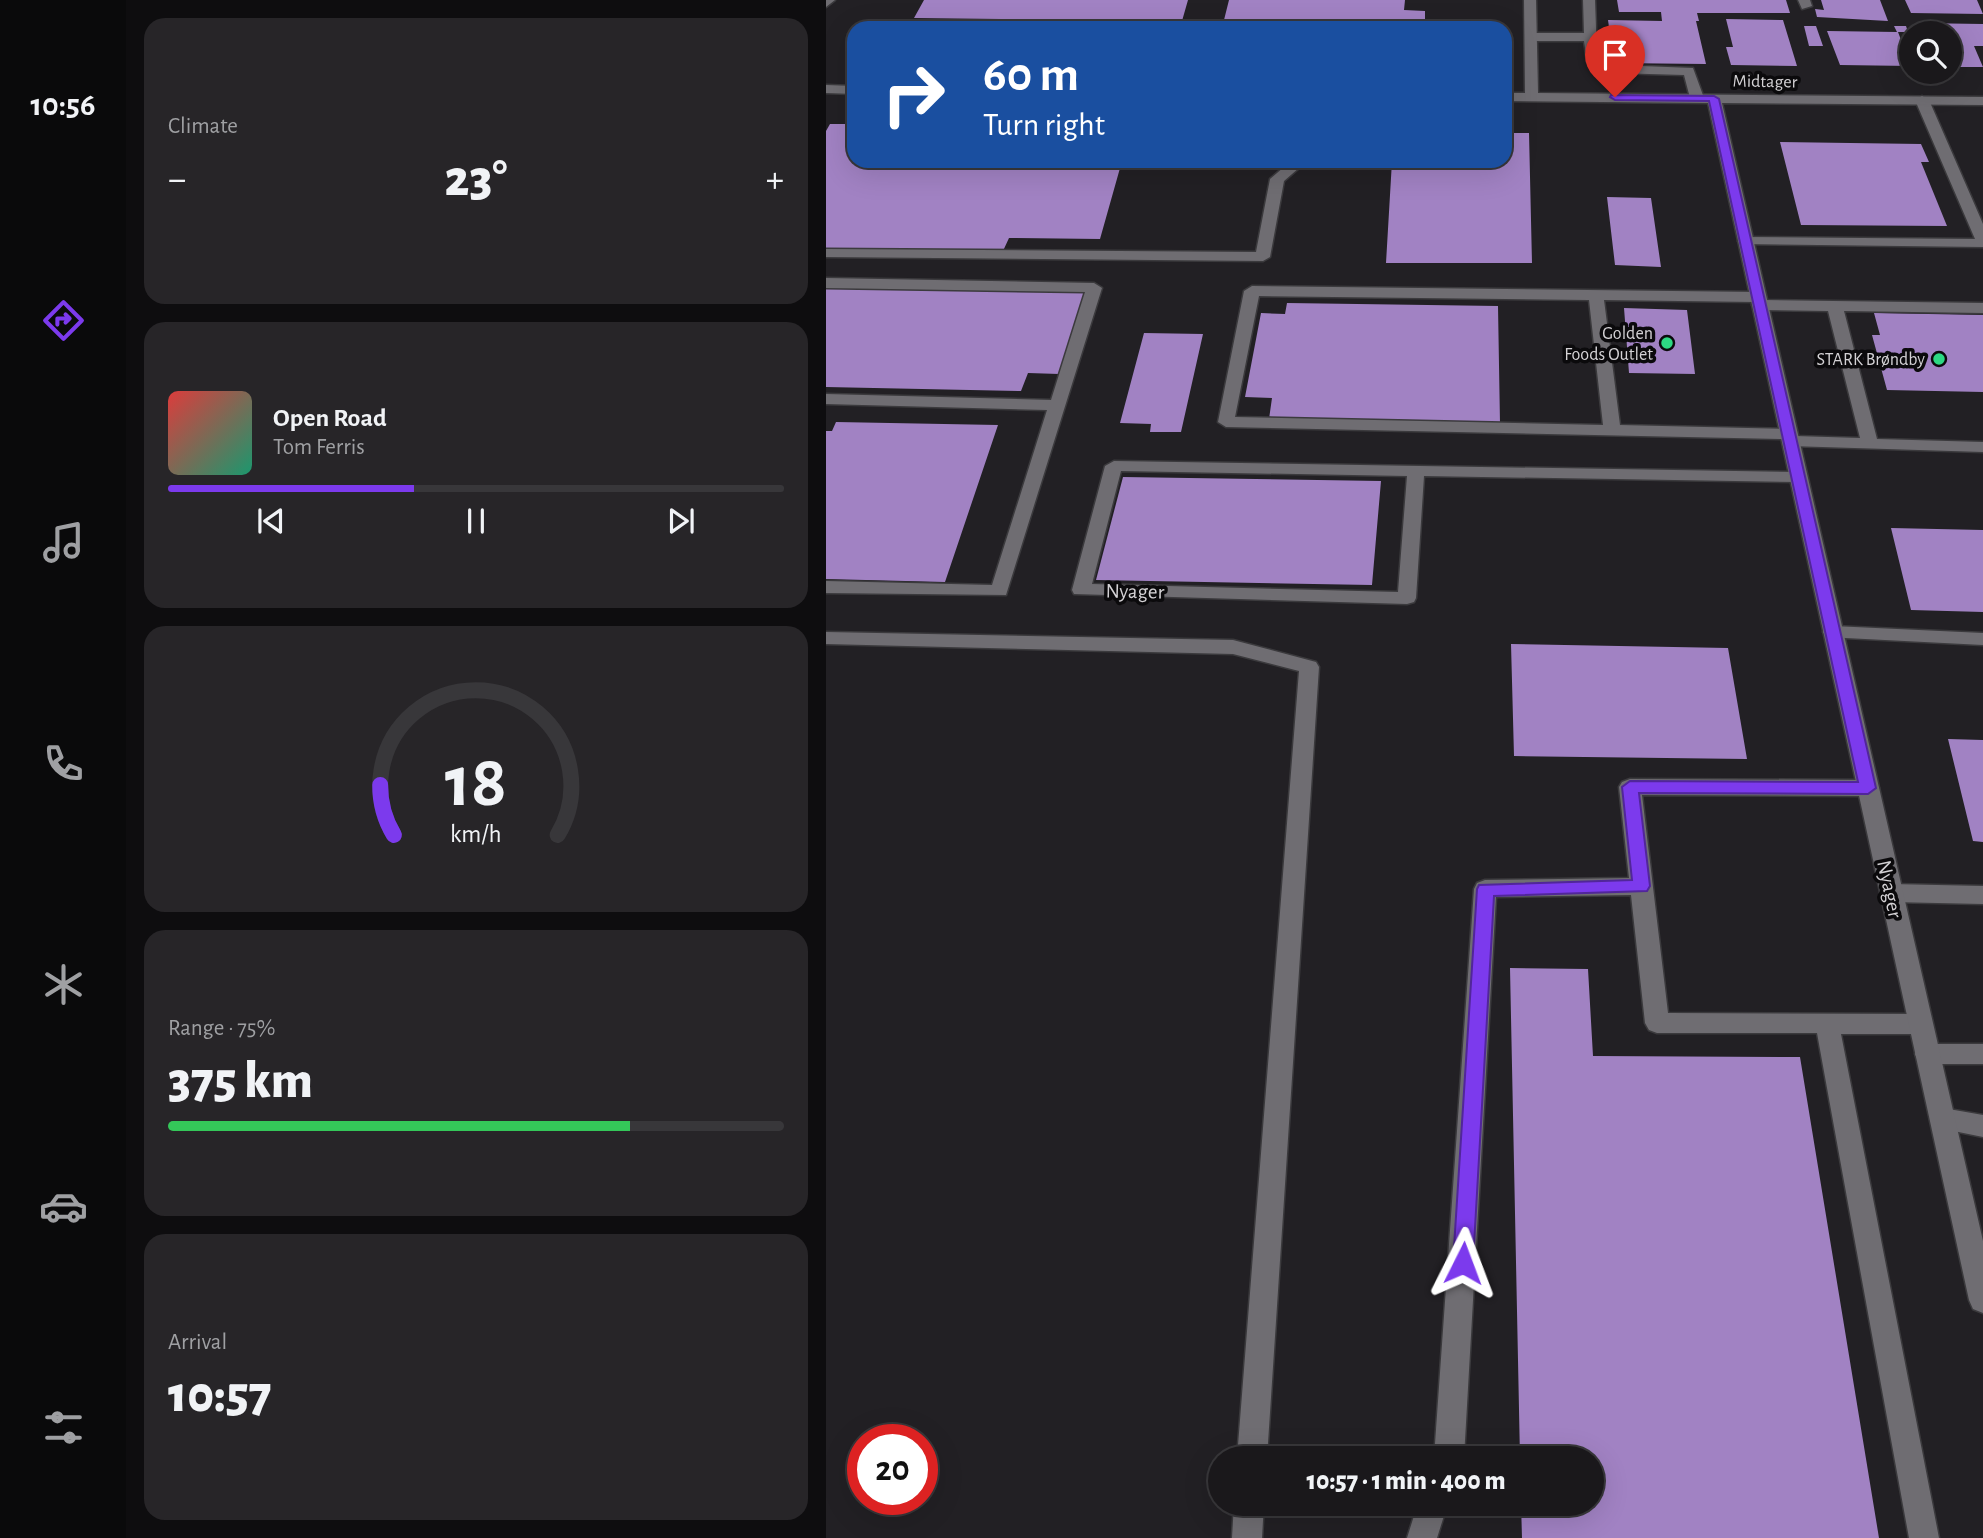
<!DOCTYPE html>
<html lang="en">
<head>
<meta charset="utf-8">
<style>
  body { margin:0; font-family:"Alegreya Sans",sans-serif; background:#272528; color:#f1f3f6; height:100vh; display:flex; flex-direction:column; font-size:26px; white-space:nowrap }
  * { box-sizing:border-box; margin:0 }
  p { font-size:23px; color:#9fa0a3 }
  .icon { flex:none; width:38px; height:38px; fill:none; stroke:currentColor; stroke-width:2; stroke-linecap:round; stroke-linejoin:round }
  .map { position:relative; flex:1; overflow:hidden }
  .side { display:flex; flex-direction:column; gap:18px; padding:18px; background:#0e0d0f; width:700px }
  .side>* { flex:none }
  .guide { position:absolute; left:21px; top:21px; width:665px; height:147px; border-radius:21px; box-shadow:0 7px 28px #0002,0 0 0 2px #38373a; background:#1a4fa0; color:#fff; overflow:hidden }
  .tools { position:absolute; left:1073px; top:21px; display:grid; gap:14px }
  .tools a { display:grid; place-items:center; width:63px; height:63px; border-radius:50%; background:#1a181b; box-shadow:0 7px 28px #0002,0 0 0 2px #38373a; font-size:35px }
  .speed { position:absolute; left:21px; top:1424px; display:flex; gap:14px; font-size:35px; font-weight:700; text-align:center }
  .speed>* { display:grid; place-content:center; width:91px; height:91px; border-radius:50%; background:#1a181b; box-shadow:0 7px 28px #0002,0 0 0 2px #38373a; line-height:1 }
  .speed .limit { border:10px solid #d22; background:#fff; color:#111 }
  .pin { position:absolute; display:grid; place-items:center; width:60px; height:60px; color:#fff; margin:-72px -30px; border-radius:50% 50% 50% 0; rotate:-45deg; box-shadow:0 0 7px #0007 }
  .pin .icon { rotate:45deg }
  .me { position:absolute; width:77px; margin:-38px; rotate:3deg; stroke-linejoin:round; filter:drop-shadow(0 0 5px #0008) }
  .turn { display:flex; align-items:center; gap:24px; height:147px; padding:0 21px; font-size:32px }
  .turn .icon { width:91px; height:91px; stroke-width:2.5 }
  .turn b { display:block; font-size:49px; line-height:60px }
  .big { font-size:52px; font-weight:800; line-height:1.1 }
  .side .widget { flex:1; display:flex; flex-direction:column; justify-content:center; gap:10px; min-width:0; padding:0 24px; border-radius:21px; background:#272528 }
  .side .dial { align-items:center; gap:0 }
  .dial svg { height:182px; overflow:visible; fill:none; stroke:#38373a; stroke-width:7; stroke-linecap:round; text-anchor:middle }
  .dial text { fill:#f1f3f6; stroke:none }
  .song { display:flex; align-items:center; gap:21px }
  .cover { width:84px; height:84px; border-radius:10px; background:linear-gradient(135deg,hsl(0 70% 55%),hsl(160 70% 35%)) }
  .played { height:7px; border-radius:4px; background:linear-gradient(90deg,#7c3aed 40%,#38373a 40%) }
  .keys { display:flex; justify-content:space-around; direction:ltr }
  .heat { display:flex; justify-content:space-between; align-items:center; font-size:38px; direction:ltr }
  .charge { height:10px; border-radius:5px; background:linear-gradient(90deg,#34c759 75%,#38373a 0) }
  .trip { position:absolute; left:382px; top:1446px; width:396px; height:70px; border-radius:35px; background:#1a181b; box-shadow:0 7px 28px #0002,0 0 0 2px #38373a; font-weight:800; line-height:70px; text-align:center }
  main { display:flex; flex:1; min-height:0 }
  .tab-bar { display:flex; flex-direction:column; width:126px; justify-content:space-around; align-items:center; background:#0a0a0b; color:#9fa0a3 }
  .tab-bar .icon { width:49px; height:49px }
  .tab-bar .current { color:#7c3aed }
  .tab-bar b { font-size:32px; color:#f1f3f6 }
  .map>svg:first-child { display:block }
  .building { fill:#a182c3 }
  .lines { fill:none; stroke-linecap:round; stroke-linejoin:round }
  .service-casing { stroke:#3b3a3d; stroke-width:3 }
  .minor-casing { stroke:#3b3a3d; stroke-width:3 }
  .service { fill:#6f6d72; fill-rule:evenodd }
  .minor { fill:#6f6d72; fill-rule:evenodd }
  .route { fill:#7c3aed; stroke:#51269a; stroke-width:2 }
  .poi-dot { fill:#2dd883; stroke:#0b0a0c; stroke-width:2.5 }
  .labels { text-anchor:middle; stroke-width:7; stroke-linejoin:round; paint-order:stroke }
  .far-street-label { font-size:18px; fill:#d4d2d5; stroke:#0b0a0c }
  .far-poi-label { font-size:18px; fill:#d4d2d5; stroke:#0b0a0c; text-anchor:end }
  .street-label { font-size:21px; fill:#d4d2d5; stroke:#0b0a0c }
</style>
</head>
<body>
<main>
<nav class="tab-bar">
<b>10:56</b>
<svg class="icon current" aria-label="directions" viewBox="0 0 24 24"><path d="M12 3l9 9-9 9-9-9zM9 14v-3h6M13 9l2 2-2 2"/></svg>
<svg class="icon" aria-label="music" viewBox="0 0 24 24"><path d="M9 18V5l10-2v13"/><circle cx="6" cy="18" r="3"/><circle cx="16" cy="16" r="3"/></svg>
<svg class="icon" aria-label="phone" viewBox="0 0 24 24"><path d="M5 4h4l2 5-3 2q2 4 5 5l2-3 5 2v4C11 20 4 13 5 4z"/></svg>
<svg class="icon" aria-label="climate" viewBox="0 0 24 24"><path d="M12 3v18M4 7l16 10M4 17L20 7"/></svg>
<svg class="icon" aria-label="car" viewBox="0 0 24 24"><path d="M5 17H2v-5l4-1 3-4h7l3 4 3 1v5h-3M9 17h6M6 11h13"/><circle cx="7" cy="17" r="2"/><circle cx="17" cy="17" r="2"/></svg>
<svg class="icon" aria-label="filters" viewBox="0 0 24 24"><path d="M4 7h16M4 17h16"/><circle cx="9" cy="7" r="2"/><circle cx="15" cy="17" r="2"/></svg>
</nav>
<section class="side">
<div class="widget"><p>Climate</p>
<div class="heat"><a>−</a><b class="big">23°</b><a>+</a></div>
</div>
<div class="widget">
<div class="song"><i class="cover"></i><div><b>Open Road</b><p>Tom Ferris</p></div></div>
<div class="played"></div>
<div class="keys"><svg class="icon" aria-label="previous" viewBox="0 0 24 24"><path d="M18 5L8 12l10 7zM5 5v14"/></svg><svg class="icon" aria-label="pause" viewBox="0 0 24 24"><path d="M8 5v14M16 5v14"/></svg><svg class="icon" aria-label="next" viewBox="0 0 24 24"><path d="M6 5l10 7-10 7zM19 5v14"/></svg></div>
</div>
<div class="widget dial"><svg viewBox="0 0 100 80">
<path d="M14 69A42 42 0 1 1 86 69"/>
<path d="M14 69A42 42 0 0 1 8 47" stroke="#7c3aed"/>
<text x="50" y="56" font-size="32" font-weight="700">18</text>
<text x="50" y="72" font-size="11">km/h</text>
</svg></div>
<div class="widget"><p>Range · 75%</p><b class="big">375 km</b><div class="charge"></div></div>
<div class="widget"><p>Arrival</p><b class="big">10:57</b></div>
</section>
<div class="map">
<svg width="1157" height="1538" viewBox="0 0 1157 1538">
  <rect width="100%" height="100%" fill="#222024"/>
  <path class="building" d="M98,0H362L356,21L226,19L222,28H171L175,19L88,18Z
    M403,0H579L578,10L599,11V26L396,28Z
    M791,0H960L964,13H871L873,21H870L880,64L788,63L782,20L836,21L835,12H793Z
    M995,0H1054L1062,21L991,17L989,9L998,10Z
    M1079,0H1151L1157,14L1085,13Z
    M900,19L957,20L971,66L905,65L900,47H907Z
    M1091,23L1157,24V46H1148L1157,67H1124V33H1095Z
    M978,26H990L997,46H983Z
    M1068,26H1080L1082,32H1072L1085,66L1014,65L1001,31L1071,32Z
    M4,124H28V161H296L274,239L183,238L177,251L0,249V131Z
    M679,133H703L706,263H560L566,161H679Z
    M954,142L1095,144L1103,162H1095L1121,226L975,225Z
    M781,197L825,198L835,267L789,265Z
    M0,286L259,291L233,374L202,373L195,391L0,387Z
    M461,303L672,306L674,424L443,419L446,398L419,397L435,313L459,314Z
    M798,308L861,310L869,374L803,373Z
    M1048,313L1157,315V392L1061,390L1046,335H1054Z
    M318,333L377,334L355,432H324L325,424L294,423Z
    M10,422L172,425L119,582L0,579V431H6Z
    M297,477L555,481L546,585L270,580Z
    M1065,528L1157,530V612L1085,610Z
    M685,644L902,648L921,759L688,756Z
    M1122,739L1157,740V842L1147,841Z
    M684,968L762,969L767,1056L974,1057L1053,1538H696L695,1503H765V1458H694Z"/>
  <g class="lines">
    <g class="service-casing">
      <path id="service" d="M0,0H9L0,7Z
        M757,0H769L771,57L790,65L867,68L878,98L876,101H866L864,98L858,75L788,73L761,62L758,41H705L699,37L705,33H758Z
        M972,0H984L986,6L976,9Z
        M1096,96L1103,100L1157,224V247L914,244L912,241L914,238L919,237L1149,239L1089,100Z
        M465,161H481L458,181L444,257L437,261L0,257V249L430,252L444,179Z
        M0,278L268,283L276,288L180,595L0,593V581L166,585L221,410L0,404V394L225,400L259,292L0,288Z
        M426,286L932,292L940,297L937,300L1157,303V313L1018,311L1051,439L1157,442V452L964,446L958,445L957,439L400,427L392,422L418,291ZM433,296L763,300L777,425L409,417ZM778,300L929,302L926,305L934,310L1002,311L1034,438L969,436L968,430L962,429L794,425Z
        M288,461L972,472L981,477L972,482L598,476L590,598L588,602L581,604L248,594L246,590L279,466ZM295,471L581,476L572,592L266,584Z
        M1007,626L1157,633V645L1000,637L997,632L1000,627Z
        M0,632L407,640L490,662L493,667L441,1458H411L473,671L407,654L0,644Z
        M804,779L1042,780L1050,783L1053,788L1050,793L1042,796L816,795L842,1013L1094,1014L1102,1017L1106,1024L1102,1031L1094,1034H1015L1113,1538H1083L991,1033H831L823,1030L819,1023L805,895L670,897L638,1458H608L648,889L651,883L659,880L803,878L793,787L796,782Z
        M1065,884L1157,886V904L1065,902L1057,899L1054,893L1057,887Z
        M1101,1044H1157V1064H1101L1092,1061L1089,1054L1092,1047Z
        M1117,1108L1157,1115V1137L1108,1127L1104,1119L1108,1111Z
        M408,1503H438L436,1538H406Z
        M592,1503H622L611,1538H581Z"/>
    </g>
    <g class="minor-casing">
      <path id="minor" d="M698,0H710L712,93L1157,97V105L896,103L1157,1241V1313L1147,1309L1143,1300L882,103L679,101V93H699Z
        M0,85L28,86V94L0,93Z"/>
    </g>
    <use href="#service" class="service"/>
    <use href="#minor" class="minor"/>
  </g>
  <path class="route" d="M785,95L888,96L893,99L1050,788L1042,794L813,793L824,886L821,891L668,896L647,1263L644,1270L637,1273L630,1270L627,1263L651,889L653,885L806,880L796,787L804,781L1032,782L883,101L789,100L784,97Z"/>
  <g class="poi-dot">
    <circle cx="841" cy="343" r="7"/>
    <circle cx="1113" cy="359" r="7"/>
  </g>
  <g class="labels">
    <g class="far-street-label">
      <text transform="translate(939 81) rotate(1)" y="6">Midtager</text>
    </g>
    <g class="far-poi-label">
      <text x="827" y="339">Golden<tspan x="827" dy="21">Foods Outlet</tspan></text>
      <text x="1099" y="365">STARK Brøndby</text>
    </g>
    <g class="street-label">
      <text transform="translate(309 591) rotate(1)" y="7">Nyager</text>
      <text transform="translate(1064 889) rotate(78)" y="7">Nyager</text>
    </g>
  </g>
</svg>
<div class="tools">
<a><svg class="icon" aria-label="search" viewBox="0 0 24 24"><circle cx="10" cy="10" r="6"/><path d="M15 15l6 6"/></svg></a>
</div>
<div class="speed"><div class="limit">20</div></div>
<div class="pin" style="left:789px;top:97px;background:#d93025"><svg class="icon" aria-label="arrive" viewBox="0 0 24 24"><path d="M6 21V4h12l-3 4 3 4H6"/></svg></div>
<svg class="me" style="left:637px;top:1263px" viewBox="-20 -20 40 40"><path d="M0-17L14 15 0 8-14 15z" fill="#7c3aed" stroke="#fff" stroke-width="4"/></svg>
<div class="trip">10:57 · 1 min · 400 m</div>
<div class="guide">
<div class="turn"><svg class="icon" aria-label="right" viewBox="0 0 24 24"><path d="M7 20v-9h11M14 6l5 5-5 5"/></svg><div><b>60 m</b>Turn right</div></div>
</div>
</div>
</main>
</body>
</html>
